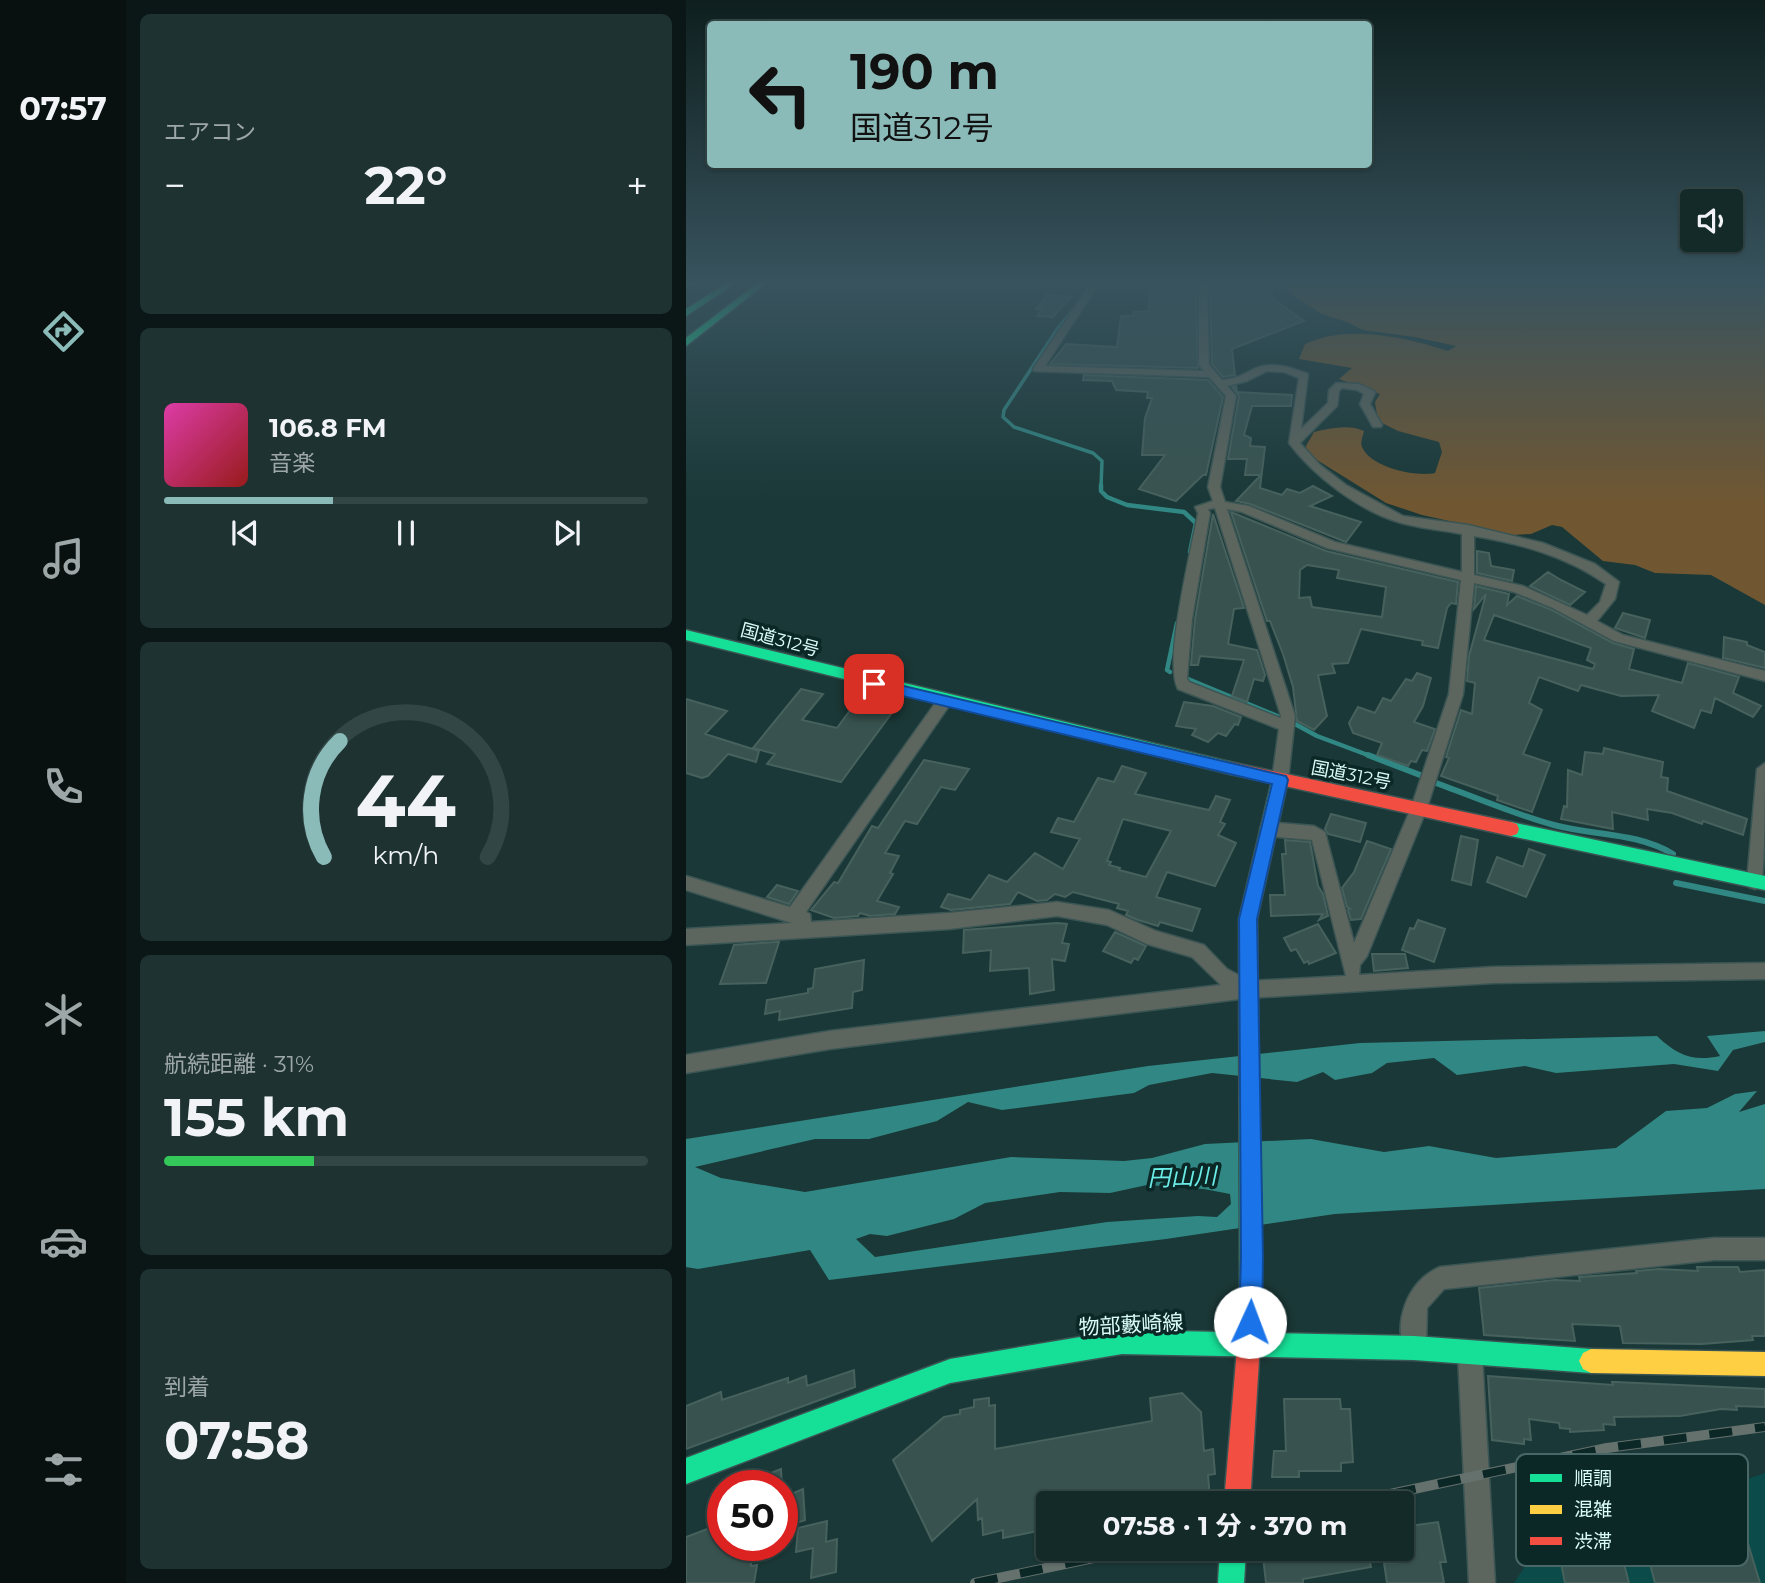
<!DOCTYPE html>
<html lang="ja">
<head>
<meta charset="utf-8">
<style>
  body { margin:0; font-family:Montserrat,"Noto Sans JP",sans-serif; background:#1d3231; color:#f1f3f6; height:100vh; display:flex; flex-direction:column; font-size:26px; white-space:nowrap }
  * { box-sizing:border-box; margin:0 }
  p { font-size:23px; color:#9da7a8 }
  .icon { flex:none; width:38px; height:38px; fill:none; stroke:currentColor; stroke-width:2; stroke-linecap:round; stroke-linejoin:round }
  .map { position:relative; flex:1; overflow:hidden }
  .drawer { display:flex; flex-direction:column; gap:14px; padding:14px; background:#0b1717; width:560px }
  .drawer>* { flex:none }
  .top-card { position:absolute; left:21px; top:21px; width:665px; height:147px; border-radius:7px; box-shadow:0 2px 5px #0004,0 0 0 2px #334646; background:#8bbbb9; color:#111; overflow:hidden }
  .buttons { position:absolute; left:994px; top:189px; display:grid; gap:14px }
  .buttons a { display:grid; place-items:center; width:63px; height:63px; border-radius:7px; background:#142a29; box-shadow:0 2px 5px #0004,0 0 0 2px #334646; font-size:35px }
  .speed { position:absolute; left:21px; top:1470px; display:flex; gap:14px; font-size:35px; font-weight:700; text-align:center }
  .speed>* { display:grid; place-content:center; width:91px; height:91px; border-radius:50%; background:#142a29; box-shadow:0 2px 5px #0004,0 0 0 2px #334646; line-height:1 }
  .speed .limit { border:10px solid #d22; background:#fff; color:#111 }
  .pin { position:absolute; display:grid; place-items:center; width:60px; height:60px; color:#fff; margin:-30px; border-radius:14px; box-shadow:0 4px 10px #0006 }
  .me { position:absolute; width:77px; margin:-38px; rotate:2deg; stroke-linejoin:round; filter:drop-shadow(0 0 5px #0008) }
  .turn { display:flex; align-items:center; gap:24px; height:147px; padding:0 28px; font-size:32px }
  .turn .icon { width:91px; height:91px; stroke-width:2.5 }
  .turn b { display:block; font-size:49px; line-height:60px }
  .big { font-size:52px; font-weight:700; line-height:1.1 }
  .drawer .widget { flex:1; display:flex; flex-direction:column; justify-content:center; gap:10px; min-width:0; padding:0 24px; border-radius:10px; background:#1d3231 }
  .drawer .dial { align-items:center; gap:0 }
  .dial svg { height:182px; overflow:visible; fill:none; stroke:#334646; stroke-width:7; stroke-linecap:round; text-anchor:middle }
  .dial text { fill:#f1f3f6; stroke:none }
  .song { display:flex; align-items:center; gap:21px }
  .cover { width:84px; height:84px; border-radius:10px; background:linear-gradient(135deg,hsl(320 70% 55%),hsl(0 70% 35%)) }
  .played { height:7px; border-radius:4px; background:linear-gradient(90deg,#8bbbb9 35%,#334646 35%) }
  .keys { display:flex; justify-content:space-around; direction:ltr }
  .heat { display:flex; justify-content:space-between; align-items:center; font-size:38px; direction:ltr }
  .charge { height:10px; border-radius:5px; background:linear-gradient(90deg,#34c759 31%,#334646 0) }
  .trip { position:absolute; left:350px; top:1491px; width:378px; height:70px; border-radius:7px; background:#142a29; box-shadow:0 2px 5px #0004,0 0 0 2px #334646; font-weight:700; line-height:70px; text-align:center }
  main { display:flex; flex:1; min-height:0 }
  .menu { display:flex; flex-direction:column; width:126px; justify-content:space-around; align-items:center; background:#081110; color:#9da7a8 }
  .menu .icon { width:49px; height:49px }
  .menu .active { color:#8bbbb9 }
  .menu b { font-size:32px; color:#f1f3f6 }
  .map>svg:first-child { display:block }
  .built { fill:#0b4c4a }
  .green { fill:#705732 }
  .water { fill:#318783; fill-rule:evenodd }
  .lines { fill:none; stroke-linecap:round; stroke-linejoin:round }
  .stream-far2 { stroke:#318783; stroke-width:3.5 }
  .stream-far1 { stroke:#318783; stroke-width:4.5 }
  .stream { stroke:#318783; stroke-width:6 }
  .building { fill:#38534f; stroke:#47615d; stroke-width:2; fill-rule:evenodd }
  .street-casing { stroke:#3b5554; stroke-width:3 }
  .fast-casing { stroke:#3b5554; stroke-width:3 }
  .slow-casing { stroke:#3b5554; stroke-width:3 }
  .jam-casing { stroke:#3b5554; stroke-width:3 }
  .street { fill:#5d665e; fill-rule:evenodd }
  .fast { fill:#16e098; fill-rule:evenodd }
  .slow { fill:#ffcf43; fill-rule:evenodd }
  .jam { fill:#f24e42; fill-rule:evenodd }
  .rail-casing { stroke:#64716d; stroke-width:10 }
  .rail { stroke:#0b2827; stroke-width:8; stroke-dasharray:23; stroke-linecap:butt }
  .route { fill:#1a73e8; stroke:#114b97; stroke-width:2 }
  .labels { text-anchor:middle; stroke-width:7; stroke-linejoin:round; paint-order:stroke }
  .street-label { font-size:18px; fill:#d9fbf9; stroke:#0b2827 }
  .near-street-label { font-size:21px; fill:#d9fbf9; stroke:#0b2827 }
  .near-water-label { font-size:23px; font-style:italic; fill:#6bede8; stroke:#0b2827 }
  .key { fill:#0b2827; stroke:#496766; stroke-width:2 }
  .key-label { font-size:19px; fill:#d9fbf9 }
</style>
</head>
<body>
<main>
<nav class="menu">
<b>07:57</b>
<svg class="icon active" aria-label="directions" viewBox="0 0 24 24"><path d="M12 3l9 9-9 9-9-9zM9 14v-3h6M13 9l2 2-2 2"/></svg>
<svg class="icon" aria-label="music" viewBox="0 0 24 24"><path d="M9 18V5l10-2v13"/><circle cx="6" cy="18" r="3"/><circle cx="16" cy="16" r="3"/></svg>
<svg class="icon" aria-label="phone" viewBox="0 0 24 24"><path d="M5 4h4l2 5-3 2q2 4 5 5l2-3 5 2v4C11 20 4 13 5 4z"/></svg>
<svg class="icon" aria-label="climate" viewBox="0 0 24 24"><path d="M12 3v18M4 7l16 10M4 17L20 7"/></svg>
<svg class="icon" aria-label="car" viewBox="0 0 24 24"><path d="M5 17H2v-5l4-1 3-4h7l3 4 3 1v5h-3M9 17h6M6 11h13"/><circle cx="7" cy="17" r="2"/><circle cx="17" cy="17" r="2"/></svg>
<svg class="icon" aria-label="filters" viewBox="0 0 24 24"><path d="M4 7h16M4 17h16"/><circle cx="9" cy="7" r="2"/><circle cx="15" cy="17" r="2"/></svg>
</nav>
<section class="drawer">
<div class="widget"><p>エアコン</p>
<div class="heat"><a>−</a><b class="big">22°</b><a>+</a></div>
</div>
<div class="widget">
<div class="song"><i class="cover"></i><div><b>106.8 FM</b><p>音楽</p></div></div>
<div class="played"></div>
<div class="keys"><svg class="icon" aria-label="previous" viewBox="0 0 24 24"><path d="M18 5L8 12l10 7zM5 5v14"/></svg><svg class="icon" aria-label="pause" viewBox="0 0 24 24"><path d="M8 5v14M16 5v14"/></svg><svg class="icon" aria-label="next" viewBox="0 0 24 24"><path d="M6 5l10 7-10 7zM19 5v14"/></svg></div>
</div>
<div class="widget dial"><svg viewBox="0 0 100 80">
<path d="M14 69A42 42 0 1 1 86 69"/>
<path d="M14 69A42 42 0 0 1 21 18" stroke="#8bbbb9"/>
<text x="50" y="56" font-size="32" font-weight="700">44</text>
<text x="50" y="72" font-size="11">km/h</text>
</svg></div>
<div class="widget"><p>航続距離 · 31%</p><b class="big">155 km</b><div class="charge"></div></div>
<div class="widget"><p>到着</p><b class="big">07:58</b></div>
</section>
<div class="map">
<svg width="1079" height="1583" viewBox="0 0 1079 1583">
  <rect width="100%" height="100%" fill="#1a3837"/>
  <path class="built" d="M1079,1473V1583H828L864,1528L1002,1500Z"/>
  <path class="green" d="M593,282H1079V605L1025,575L969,573L949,565L917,561L876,527L866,525L845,534L826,535L736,515L700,503L631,460L621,451L620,446L628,432C644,428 663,424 678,431C677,436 674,442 676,447C685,468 730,477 749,473L756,452L753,442L712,431L692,421L689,402L694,394L653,379L666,368L613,359L619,344C662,324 719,337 762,351L770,346L729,337L677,330L661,322L636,314L609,297Z"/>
  <path class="water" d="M1079,1031V1042L1047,1050L1032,1071L988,1064L870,1073L839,1066L771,1075L748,1058L701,1063L686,1073L649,1080L637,1072L611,1082L526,1073L463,1085L448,1093L316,1110L282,1102L251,1121L183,1139H129L9,1167L35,1178L119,1192L325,1157L438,1161L466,1158L519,1144L625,1139L698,1152L743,1146L810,1158L930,1148L980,1111L1021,1108L1049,1094L1071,1091L1053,1112L1079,1104V1189L649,1214L480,1239L143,1280L124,1250L12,1269L0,1267V1139L462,1066L674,1043L971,1036C991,1055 1007,1062 1034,1056L1021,1036ZM461,1185L518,1189L544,1194L545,1204L531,1217L512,1216L421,1222L189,1257L170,1239L184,1234L201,1236L268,1219L299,1203L374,1192L424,1193Z"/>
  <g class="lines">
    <path class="stream-far2" d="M387,310L372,328L318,410L317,417L328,427L407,453L416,461L415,487"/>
    <path class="stream-far1" d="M415,485V491L421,497L441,505L498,512L510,523L504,552
      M484,672L481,670L491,623
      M502,679L596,718
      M609,724L631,736L687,757"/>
    <path class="stream" d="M682,755L734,775
      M747,782C787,796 827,814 868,825C909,836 950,832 987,854
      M990,883L1079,901"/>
  </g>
  <path class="building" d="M484,282H505L510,288L512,368L364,364L380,344L431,347L435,316H447L448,312L463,311L464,284Z
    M564,282L565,285L587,286L585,297L618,321L546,349L549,375L537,377L526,364L524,289L550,288L549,283Z
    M361,295L385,297L367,317L351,316L356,309H350Z
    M398,375L522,380L537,397L520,475H517L490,501L453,489L479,455H456L459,418L466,398H461L462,392L430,390L426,381L397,380Z
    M550,386L551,392L606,395L605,406H566L558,435L565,438L564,446L579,447L574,488L596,495L601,489L614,493L627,486L646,496L624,506L675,522L660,542L564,504L550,501L575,475H559L561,459H542L553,396L546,387Z
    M545,512L640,551L772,582L770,604L765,603L761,608L752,648L736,645L737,641L675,629L662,663L646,664L649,673L632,675L641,716L628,730L611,721L607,687L597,654L584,621H581ZM621,565L653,570L651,578L700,587L696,617L626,607L624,597L613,598L614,570Z
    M527,514L558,608L548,609L542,644L571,650L579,675L577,681L568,679L561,702L546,696L558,660L514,656L512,665H505L509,619Z
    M791,551L803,553L805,566L828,570L826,581L791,573Z
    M862,572L875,580L899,592L884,605L844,586Z
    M790,586L823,594L821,605L831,596L866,610L927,643L948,649L943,669L996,683L1002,663L1053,677L1047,693L1075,706L1067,717L1029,698L1025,713L1015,710L1008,728L966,711L973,695L935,696L895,685L892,691L853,677L843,703L856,710L837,754L864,763L846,812L811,800L812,796L755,776L763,758L760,757L775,710L786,714L789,683L781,681L783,656L800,594L788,609ZM808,615L905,648L901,660L909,664L907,669L798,640Z
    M937,613L964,620L959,638L929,628Z
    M1038,637L1061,642V645L1079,652V668L1037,658Z
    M731,673L745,678L737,706L728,722L749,729L741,751L736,750L730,762L725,761L722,766L691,755L696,743L667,733L663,723L672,707L689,713L697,698L705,701L720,679L726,681Z
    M115,689L137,694L116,720L151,728L171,701L208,710L155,782L81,764L89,754L67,748Z
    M0,699L41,711L19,734L73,751L70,762L42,754L22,776L16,778L0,773Z
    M498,702L527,706L555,717L552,725L549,724L540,736L532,733L522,742L506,735L510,729L490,726Z
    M918,748L977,762L975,777L982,778L981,791L1061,819L1057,835L1017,821L1016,824L986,813L961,809L962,820L926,812L927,829L875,819L878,806L881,807L882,770L896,775L899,752L917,754Z
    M238,760L283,769L269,790L255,787L231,824L219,821L199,853L213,856L204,873L207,874L191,901L213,907L209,914L184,916L174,913L172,916L148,918L125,910L148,882L152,883L186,826L192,828Z
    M436,766L460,773L449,794L523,810L530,796L544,800L534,822L539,824L532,835L550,843L529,886L481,872L470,897L514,909L506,931L474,922L472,926L452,920L440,915L442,911L431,908L433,904L387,892L379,897L369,894L361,900L351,901L332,892L324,904L265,910L255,907L262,894L285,900L303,875L321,882L349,853L377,869L394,839L365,832L372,818L388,822L412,778L428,782ZM437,819L485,831L460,877L433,870L434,868L423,865L425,862L421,861Z
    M645,814L680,823L674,842L642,834L639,829Z
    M775,836L792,840L785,885L766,880Z
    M599,840L624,842L632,886L637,894L642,916L633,920L637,914L585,916L584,895H599L596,854H600Z
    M681,841L705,849L675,919L665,920L662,910L664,909L661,907L656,888L668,872Z
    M843,849L859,855L840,897L801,882L811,857L837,867Z
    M91,885L112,891L103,904L81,897Z
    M732,920L759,929L748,962L716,950L724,928L728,929Z
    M371,923L381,924L376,943L383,944L379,961L366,959L368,990L344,994L343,968L304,971L305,950L277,953L278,930Z
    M632,924L650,953L623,964L622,961L618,963L610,949L605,951L598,938Z
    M429,932L460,946L452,960L448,958L445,963L417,951Z
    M89,942H93L80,983L34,984L48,945Z
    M686,954H719L722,968L688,971Z
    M178,960L176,990L167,992L166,1008L93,1020L94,1011L79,1014L81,1000L122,993V989L127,988L129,969Z
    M1011,1267H1052L1054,1272L1079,1270V1336H1066L1067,1340L1016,1344L937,1343L934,1326L886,1324L889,1341L798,1335L793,1288L869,1280L894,1281L893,1277L951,1273L950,1271L973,1269L1012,1271Z
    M168,1370L169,1387L0,1449V1406L35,1392L36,1400L102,1378V1383L120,1376L121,1386Z
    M802,1376L927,1385L926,1382H930L1079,1389V1407L1050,1406L1051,1410L1035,1409L994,1416L928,1417L929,1425L917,1424L918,1430L884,1432V1429L874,1428L873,1423L843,1419L845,1440L838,1439V1444L806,1440Z
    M496,1393L515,1412L518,1451L527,1449L529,1474L522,1475L524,1499L499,1503H362V1529L317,1538V1530L297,1535L296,1518L292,1520L291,1499L246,1541L207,1460L258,1417L274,1414V1410L288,1407V1400L303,1398V1406L309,1405V1449L466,1421L464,1398Z
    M598,1399H654L655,1409H664L667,1462L655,1463V1471H613V1477H586L588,1451H600Z
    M95,1469L96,1486H55V1485Z
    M117,1489L119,1520L96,1528V1498Z
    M1049,1501L1074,1583H969L963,1560L1018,1557L1003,1503Z
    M141,1521L140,1542L151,1539L150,1572L125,1578L127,1548L110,1552L112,1528Z
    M752,1522L760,1562H754L758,1583H701L698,1563L718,1562L716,1527Z
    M37,1523V1545H65V1566L71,1565L68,1583H0V1537Z
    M625,1549H681L685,1567L617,1579V1583H580L577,1556Z
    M937,1560L943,1583H879L875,1563Z"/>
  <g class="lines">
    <g class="street-casing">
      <path id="street" d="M406,282H414L359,366L518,371L513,365V287L508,282H517L521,286L523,365L536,380C549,379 557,375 568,369C586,361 604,367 622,374L615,429L642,403L643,390L650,383L673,384L688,391L689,393L684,404L696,425L695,427H687L674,404L678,394L671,390L656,388L653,391L651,406L614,443L634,465L660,485L717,516L782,525L857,543L909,564L933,582L929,599L911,621L937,635L1079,671V681L928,641L867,608L828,592L788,583L777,694L741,808L681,956L674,965L673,975L807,967L1079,963V979L807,983L562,998L144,1049L0,1073V1055L144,1031L535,985L506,957L461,944L421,925L371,916L263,929L0,945V929L106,923L0,890V876L104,907L255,695L260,694L267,699L265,703L120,912L124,914L125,922L263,913L371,902L423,910L470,931L518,945L541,969L564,981L660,976L626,840L582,836L576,834L574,829L576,824L582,822L628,826L639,832L668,943L725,808L763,694L775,580L641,548L556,512L541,509L609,716L602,780L600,784H588L586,780L593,729L492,689C477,662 506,548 512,513L509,507L527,501L522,487L540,396L523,377L348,371L347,369ZM581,371L599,372L613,378L603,443C627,475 672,510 712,522C732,528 755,530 776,534V572L649,542L563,506L539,502L534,487L550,396L541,386L561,381ZM529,508L595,716L594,718L503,682L501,678L506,619L524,513L522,509ZM788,536C836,544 880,556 920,584L914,602L901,615L837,586L788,575Z
        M1079,763C1079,788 1079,869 1075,887L1069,889L1063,887L1061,882L1071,769Z
        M1028,1238H1079V1260H1028L758,1289L741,1308L740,1348L736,1356L728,1360L720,1356C706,1323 721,1281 754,1267Z
        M784,1342L792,1346L796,1354L809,1583H783L772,1354L776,1346Z"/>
    </g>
    <g class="fast-casing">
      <path id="fast" d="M0,282H10L0,288Z
        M42,282H52L0,316V309Z
        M73,282H82L0,346V338Z
        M0,630L544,762L552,768L544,774L0,640Z
        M594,774L600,776L602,780L571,919L576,1313L573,1321L565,1324L557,1321L554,1313L553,919L586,780L588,776Z
        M825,822L1079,876V890L825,836L819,834L817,829L819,824Z
        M436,1330L728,1336L905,1349L913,1353L917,1361L913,1369L905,1373L728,1360L436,1354L264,1383L0,1484V1458L264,1359Z
        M534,1549H560L558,1583H532Z"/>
    </g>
    <g class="slow-casing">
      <path id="slow" d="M905,1349L1079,1352V1376L905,1373L897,1369L893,1361L897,1353Z"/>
    </g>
    <g class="jam-casing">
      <path id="jam" d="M544,762L825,822L831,824L833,829L831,834L825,836L544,774L536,768Z
        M565,1302L573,1305L576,1313L564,1503H538L554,1313L557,1305Z"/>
    </g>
    <use href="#street" class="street"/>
    <use href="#fast" class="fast"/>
    <use href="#slow" class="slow"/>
    <use href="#jam" class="jam"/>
    <g class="rail-casing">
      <path id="rail" d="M662,1503L921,1448L1079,1427
        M289,1583L450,1549"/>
    </g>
    <use href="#rail" class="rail"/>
  </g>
  <linearGradient id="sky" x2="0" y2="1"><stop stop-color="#0e1f1e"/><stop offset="0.56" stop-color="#38535e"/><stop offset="1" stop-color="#38535e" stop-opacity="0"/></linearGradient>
  <rect width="1079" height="503" fill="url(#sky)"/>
  <path class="route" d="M188,679L600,776L602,780L571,919L577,1257L576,1322L573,1331L564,1334L556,1331L553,1322L555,1257L553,919L586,784L183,688L181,684Z"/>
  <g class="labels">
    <g class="street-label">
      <text transform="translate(94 640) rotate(15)" y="6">国道312号</text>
      <text transform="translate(665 775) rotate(11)" y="6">国道312号</text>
    </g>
    <g class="near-street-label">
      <text transform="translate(445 1325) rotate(-3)" y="7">物部藪崎線</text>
    </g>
    <g class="near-water-label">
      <text transform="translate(496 1177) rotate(-2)" y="8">円山川</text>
    </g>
  </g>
  <rect x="830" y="1454" width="232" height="112" rx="10" class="key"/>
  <rect x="844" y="1474" width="32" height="8" fill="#16e098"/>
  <rect x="844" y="1505" width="32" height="9" fill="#ffcf43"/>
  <rect x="844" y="1537" width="32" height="8" fill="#f24e42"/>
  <g class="key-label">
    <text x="888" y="1485">順調</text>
    <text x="888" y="1516">混雑</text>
    <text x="888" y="1548">渋滞</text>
  </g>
</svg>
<div class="buttons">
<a><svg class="icon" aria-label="sound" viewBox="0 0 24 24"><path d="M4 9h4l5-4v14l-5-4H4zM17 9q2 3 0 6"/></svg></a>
</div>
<div class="speed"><div class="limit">50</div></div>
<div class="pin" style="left:188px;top:684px;background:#d93025"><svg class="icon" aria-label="arrive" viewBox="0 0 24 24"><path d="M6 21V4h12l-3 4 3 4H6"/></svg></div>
<svg class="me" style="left:564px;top:1322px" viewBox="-20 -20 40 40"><circle r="19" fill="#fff"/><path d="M0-13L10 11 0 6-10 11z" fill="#1a73e8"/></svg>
<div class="trip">07:58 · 1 分 · 370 m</div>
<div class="top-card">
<div class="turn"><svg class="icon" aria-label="left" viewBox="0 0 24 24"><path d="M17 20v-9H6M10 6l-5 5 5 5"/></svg><div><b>190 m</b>国道312号</div></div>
</div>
</div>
</main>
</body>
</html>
